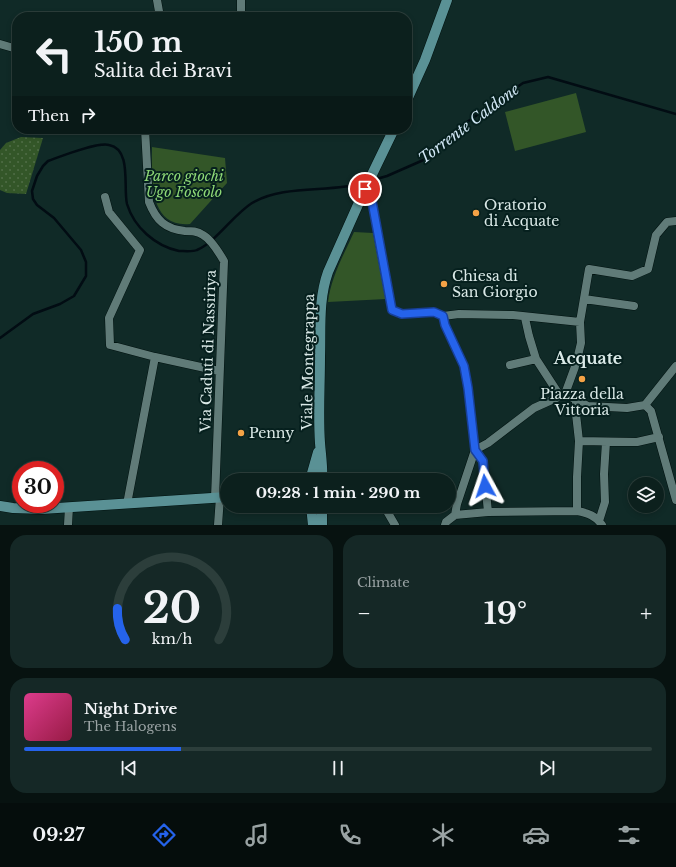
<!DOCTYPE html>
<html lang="en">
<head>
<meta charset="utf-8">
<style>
  body { margin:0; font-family:"Libre Baskerville",serif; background:#152826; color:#f1f3f6; height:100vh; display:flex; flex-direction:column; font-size:15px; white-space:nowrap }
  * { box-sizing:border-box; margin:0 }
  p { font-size:13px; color:#9aa3a4 }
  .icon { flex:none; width:22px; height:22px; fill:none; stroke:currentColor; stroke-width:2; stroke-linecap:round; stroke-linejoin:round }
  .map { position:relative; height:525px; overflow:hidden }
  .drawer { display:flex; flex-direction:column; gap:10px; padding:10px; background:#071210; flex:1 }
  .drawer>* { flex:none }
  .hud { position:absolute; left:12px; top:12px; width:400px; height:122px; border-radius:16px; box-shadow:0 2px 6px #0003,0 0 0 1px #2c3e3b; background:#0c201d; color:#f1f3f6; overflow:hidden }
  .tools { position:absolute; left:628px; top:477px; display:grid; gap:8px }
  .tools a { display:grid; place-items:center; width:36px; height:36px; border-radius:50%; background:#0c201d; box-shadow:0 2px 6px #0003,0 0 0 1px #2c3e3b; font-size:20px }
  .speed { position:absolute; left:12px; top:461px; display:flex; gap:8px; font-size:20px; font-weight:700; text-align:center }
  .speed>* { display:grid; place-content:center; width:52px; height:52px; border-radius:50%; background:#0c201d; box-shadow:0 2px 6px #0003,0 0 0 1px #2c3e3b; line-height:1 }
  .speed .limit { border:6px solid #d22; background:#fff; color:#111 }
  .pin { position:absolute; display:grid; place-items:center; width:34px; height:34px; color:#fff; margin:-17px; border:2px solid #fff; border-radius:50%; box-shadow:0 1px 4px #0007 }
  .me { position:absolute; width:44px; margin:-22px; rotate:355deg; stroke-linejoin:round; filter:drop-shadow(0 0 3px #0008) }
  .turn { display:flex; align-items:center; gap:14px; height:84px; padding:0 16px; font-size:18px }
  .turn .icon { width:52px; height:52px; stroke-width:2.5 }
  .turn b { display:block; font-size:28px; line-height:34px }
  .then { display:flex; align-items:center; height:38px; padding:0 16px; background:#0003; gap:8px; font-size:15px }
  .big { font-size:30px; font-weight:700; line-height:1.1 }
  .drawer .card { flex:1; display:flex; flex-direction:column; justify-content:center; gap:6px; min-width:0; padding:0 14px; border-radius:16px; background:#152826 }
  .drawer .dial { align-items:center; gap:0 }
  .dial svg { height:104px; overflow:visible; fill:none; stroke:#2c3e3b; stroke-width:7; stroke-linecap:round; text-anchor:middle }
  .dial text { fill:#f1f3f6; stroke:none }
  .song { display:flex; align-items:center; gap:12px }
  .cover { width:48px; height:48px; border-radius:6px; background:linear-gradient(135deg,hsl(330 70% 55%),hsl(340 70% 35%)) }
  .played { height:4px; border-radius:2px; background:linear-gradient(90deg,#2563eb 25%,#2c3e3b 25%) }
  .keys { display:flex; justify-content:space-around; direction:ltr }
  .heat { display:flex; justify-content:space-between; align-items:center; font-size:22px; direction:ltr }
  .drawer .tiles { flex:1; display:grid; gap:10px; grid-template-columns:1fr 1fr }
  .card:last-child { grid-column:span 2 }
  .trip { position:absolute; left:220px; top:473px; width:236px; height:40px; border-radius:20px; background:#0c201d; box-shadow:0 2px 6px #0003,0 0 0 1px #2c3e3b; font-weight:700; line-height:40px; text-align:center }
  .dock { display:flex; height:64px; justify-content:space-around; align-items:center; background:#050d0c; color:#9aa3a4 }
  .dock .icon { width:28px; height:28px }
  .dock .active { color:#2563eb }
  .dock b { font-size:18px; color:#f1f3f6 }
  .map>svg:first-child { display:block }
  .grass { fill:url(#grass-dots) }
  .park { fill:#335628 }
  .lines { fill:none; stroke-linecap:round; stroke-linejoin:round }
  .stream { stroke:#020c13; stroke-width:2.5 }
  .street-casing { stroke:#001210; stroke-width:9 }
  .secondary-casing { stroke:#001210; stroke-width:11 }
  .street { stroke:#607b78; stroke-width:8 }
  .secondary { stroke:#5a9195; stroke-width:10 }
  .route-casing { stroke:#184099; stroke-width:10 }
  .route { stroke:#2563eb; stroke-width:7 }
  .poi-dot { fill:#f5a346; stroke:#06201e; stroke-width:1.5 }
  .labels { text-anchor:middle; stroke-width:4; stroke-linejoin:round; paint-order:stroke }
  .park-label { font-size:14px; font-style:italic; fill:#8dd776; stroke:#06201e }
  .poi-label { font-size:14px; fill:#dae9e7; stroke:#06201e; text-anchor:start }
  .street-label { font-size:14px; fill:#dae9e7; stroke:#06201e }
  .water-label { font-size:15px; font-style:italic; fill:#d2e8f6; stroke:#06201e }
  .quarter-label { font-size:16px; font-weight:bold; fill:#dae9e7; stroke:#06201e }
</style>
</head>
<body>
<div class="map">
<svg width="676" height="525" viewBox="0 0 676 525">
  <defs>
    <pattern id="grass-dots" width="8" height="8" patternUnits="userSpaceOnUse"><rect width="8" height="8" fill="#335628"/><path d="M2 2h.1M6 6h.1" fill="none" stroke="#506e47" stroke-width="1.8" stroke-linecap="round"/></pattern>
  </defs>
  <rect width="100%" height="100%" fill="#102a27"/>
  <path class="grass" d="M21,137L43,138L26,194L7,193L0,190V150L6,143Z"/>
  <path class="park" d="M576,93L586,132L515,151L505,112Z
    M152,147L225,158L227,183L190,224C147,228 152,175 152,147Z
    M354,232L373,233L386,299L328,302C331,277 344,254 354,232Z"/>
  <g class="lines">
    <path class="stream" d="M373,180L387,176L428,158L457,129L523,83L548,77L676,114
      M0,338L33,314L60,304L74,296L86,276V262L81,250L54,218L37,205L33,199L32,191L37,176L43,166L48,161C62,156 97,142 109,145C132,149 123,188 127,204C134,227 155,246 179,251C184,251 193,252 197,250C215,243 233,215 252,203C284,184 329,193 364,183"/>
    <g class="street-casing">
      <path id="street" d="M157,0L160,17
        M241,0V17
        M0,44L17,49
        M145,129L149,202C156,220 165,229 185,231C192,231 197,231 203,235C212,240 219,253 224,261L215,498
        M365,189L371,196L392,310L402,314L434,312L443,316L459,314L513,315L580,322
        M105,197L109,212L140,250L109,318L110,345L155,357
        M584,299L634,306
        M443,316L445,325L464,366L468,388L475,450L457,504L455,515
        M525,318L529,336L536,359L560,396
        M510,365L536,359
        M565,394L576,364L581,343L580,322L589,269L632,276L648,269L656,235L667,222L676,221
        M565,394L588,406L627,408L645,405L676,366
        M576,400V414L579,441L577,477V511
        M645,405L651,411L676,500
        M579,441L637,442L659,437
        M475,450L488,443L534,408L565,394
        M475,450L483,461L488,512
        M127,504L155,357L219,371
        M384,506L395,525
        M455,515L488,512L577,511C588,513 596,516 602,525
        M599,521L605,502L604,474L606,442
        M68,525L69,507
        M218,525L220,497
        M445,525L446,522L455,515"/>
    </g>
    <g class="secondary-casing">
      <path id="secondary" d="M407,100L425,60L447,0
        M310,480L318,452
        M322,480C323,468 321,456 320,443C318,415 320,386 320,357C321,329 318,300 328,272L365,189L394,129
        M0,506L13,508L42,509L227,497
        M311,506L313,525
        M322,525V506"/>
    </g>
    <use href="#street" class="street"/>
    <use href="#secondary" class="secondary"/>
  </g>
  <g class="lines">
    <g class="route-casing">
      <path id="route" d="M365,189L371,196L392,310L402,314L434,312L443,316L445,325L464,366L468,388L475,450L483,461L485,486"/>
    </g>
    <use href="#route" class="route"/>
  </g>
  <g class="poi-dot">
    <circle cx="476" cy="213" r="4"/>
    <circle cx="444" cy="284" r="4"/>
    <circle cx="582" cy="379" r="4"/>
    <circle cx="241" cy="433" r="4"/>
  </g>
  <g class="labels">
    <g class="park-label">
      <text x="184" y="181">Parco giochi<tspan x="184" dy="16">Ugo Foscolo</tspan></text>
    </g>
    <g class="poi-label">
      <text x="484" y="210">Oratorio<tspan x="484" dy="16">di Acquate</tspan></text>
      <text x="452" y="281">Chiesa di<tspan x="452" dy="16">San Giorgio</tspan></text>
      <text x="582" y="399" text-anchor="middle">Piazza della<tspan x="582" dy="16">Vittoria</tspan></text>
      <text x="249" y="438">Penny</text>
    </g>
    <g class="street-label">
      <text transform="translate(208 351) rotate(-88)" y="5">Via Caduti di Nassiriya</text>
      <text transform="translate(308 362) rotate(-89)" y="5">Viale Montegrappa</text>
    </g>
    <g class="water-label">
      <text transform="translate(469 124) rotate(-37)" y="5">Torrente Caldone</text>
    </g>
    <g class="quarter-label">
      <text x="588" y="364">Acquate</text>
    </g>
  </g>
</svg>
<div class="tools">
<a><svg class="icon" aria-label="layers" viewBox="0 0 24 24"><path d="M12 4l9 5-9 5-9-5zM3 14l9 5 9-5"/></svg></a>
</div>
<div class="speed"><div class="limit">30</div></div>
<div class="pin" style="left:365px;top:189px;background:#d93025"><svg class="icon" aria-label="arrive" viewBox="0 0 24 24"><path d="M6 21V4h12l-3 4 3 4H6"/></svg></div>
<svg class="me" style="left:485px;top:486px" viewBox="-20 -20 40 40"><path d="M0-17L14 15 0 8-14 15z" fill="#2563eb" stroke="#fff" stroke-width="4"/></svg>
<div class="trip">09:28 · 1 min · 290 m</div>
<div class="hud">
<div class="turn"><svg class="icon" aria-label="left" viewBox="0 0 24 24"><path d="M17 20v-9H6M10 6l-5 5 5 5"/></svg><div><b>150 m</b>Salita dei Bravi</div></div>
<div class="then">Then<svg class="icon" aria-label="right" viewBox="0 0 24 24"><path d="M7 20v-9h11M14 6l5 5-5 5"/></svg></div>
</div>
</div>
<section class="drawer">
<div class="tiles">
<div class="card dial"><svg viewBox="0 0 100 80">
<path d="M14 69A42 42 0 1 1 86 69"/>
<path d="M14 69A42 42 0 0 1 8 45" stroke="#2563eb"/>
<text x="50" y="56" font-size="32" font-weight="700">20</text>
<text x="50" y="72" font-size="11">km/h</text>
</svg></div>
<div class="card"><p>Climate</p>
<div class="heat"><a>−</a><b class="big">19°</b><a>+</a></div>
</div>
<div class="card">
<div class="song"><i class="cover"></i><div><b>Night Drive</b><p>The Halogens</p></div></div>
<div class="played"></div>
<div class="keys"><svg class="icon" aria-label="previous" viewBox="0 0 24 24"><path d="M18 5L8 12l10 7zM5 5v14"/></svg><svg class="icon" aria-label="pause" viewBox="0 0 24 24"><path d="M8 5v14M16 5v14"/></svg><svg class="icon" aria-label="next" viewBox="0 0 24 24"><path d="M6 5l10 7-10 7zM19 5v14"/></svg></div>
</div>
</div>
</section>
<nav class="dock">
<b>09:27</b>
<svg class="icon active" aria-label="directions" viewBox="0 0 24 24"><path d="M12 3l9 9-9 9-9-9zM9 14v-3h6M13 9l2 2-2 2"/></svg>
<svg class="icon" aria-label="music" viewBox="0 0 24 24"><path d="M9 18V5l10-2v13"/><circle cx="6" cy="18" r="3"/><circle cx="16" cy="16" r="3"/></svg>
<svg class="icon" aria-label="phone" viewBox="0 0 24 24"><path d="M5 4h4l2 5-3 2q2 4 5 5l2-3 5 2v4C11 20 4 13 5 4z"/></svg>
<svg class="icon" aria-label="climate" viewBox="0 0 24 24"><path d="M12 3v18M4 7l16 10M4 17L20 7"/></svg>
<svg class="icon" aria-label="car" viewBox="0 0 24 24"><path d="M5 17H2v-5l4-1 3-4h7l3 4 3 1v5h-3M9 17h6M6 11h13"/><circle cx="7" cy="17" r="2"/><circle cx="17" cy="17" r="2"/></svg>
<svg class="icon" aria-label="filters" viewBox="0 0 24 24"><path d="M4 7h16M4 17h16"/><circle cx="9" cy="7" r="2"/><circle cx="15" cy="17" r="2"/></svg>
</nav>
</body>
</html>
